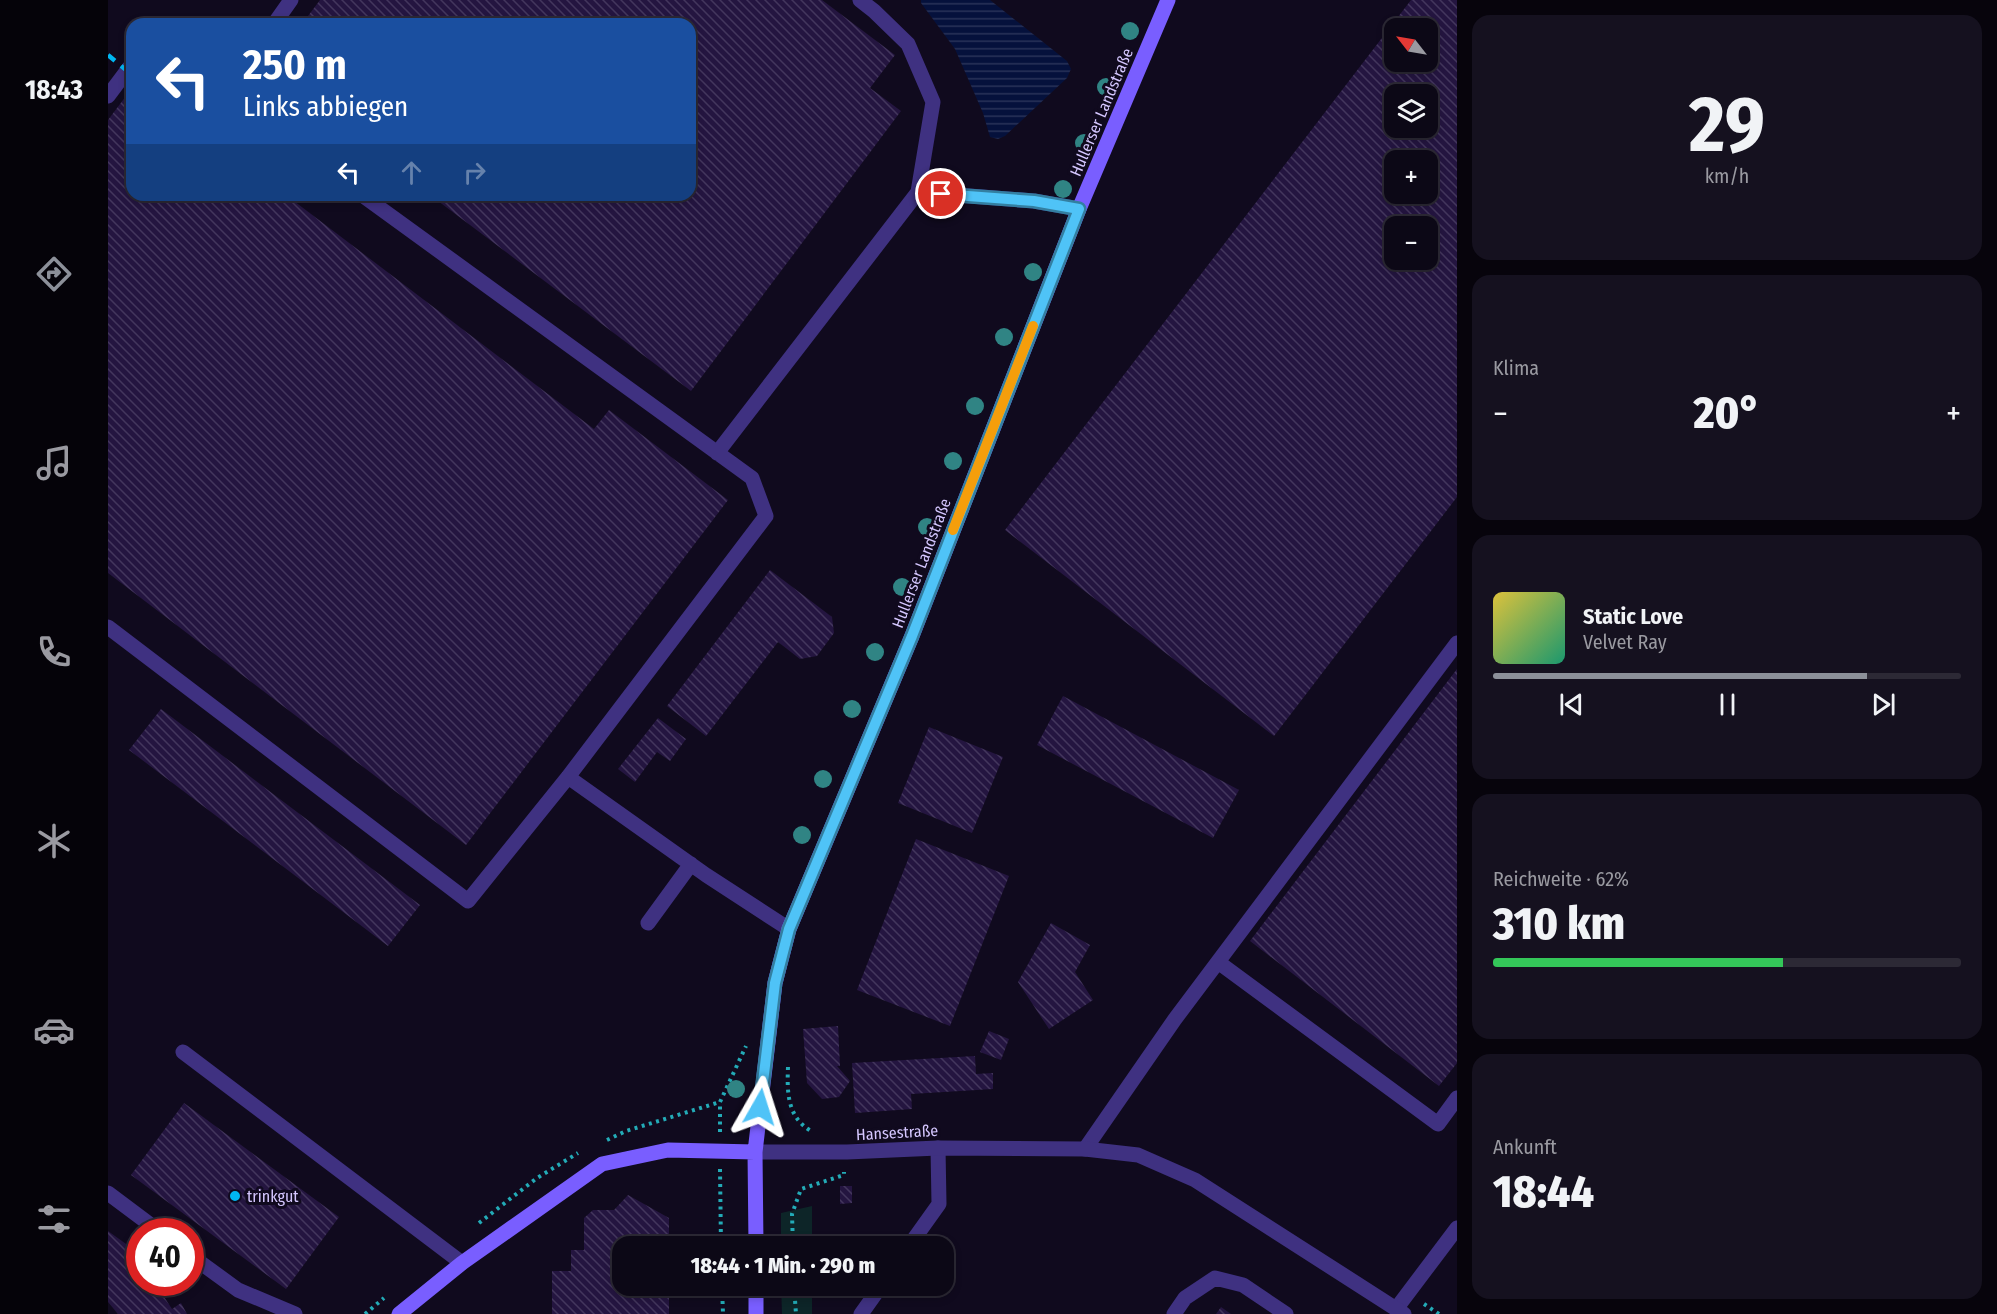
<!DOCTYPE html>
<html lang="de">
<head>
<meta charset="utf-8">
<style>
  body { margin:0; font-family:"Fira Sans Condensed",sans-serif; background:#15111f; color:#f1f3f6; height:100vh; display:flex; flex-direction:column; font-size:22px; white-space:nowrap }
  * { box-sizing:border-box; margin:0 }
  p { font-size:20px; color:#9a9aa1 }
  .icon { flex:none; width:33px; height:33px; fill:none; stroke:currentColor; stroke-width:2; stroke-linecap:round; stroke-linejoin:round }
  .map { position:relative; flex:1; overflow:hidden }
  .details { display:flex; flex-direction:column; gap:15px; padding:15px; background:#07040c; width:540px }
  .details>* { flex:none }
  .guide { position:absolute; left:18px; top:18px; width:570px; height:183px; border-radius:18px; box-shadow:0 3px 9px #0003,0 0 0 2px #2c2935; background:#1a4fa0; color:#fff; overflow:hidden }
  .needle { width:39px; rotate:301deg }
  .tools { position:absolute; left:1276px; top:18px; display:grid; gap:12px }
  .tools a { display:grid; place-items:center; width:54px; height:54px; border-radius:12px; background:#0c0816; box-shadow:0 3px 9px #0003,0 0 0 2px #2c2935; font-size:30px }
  .speed { position:absolute; left:18px; top:1218px; display:flex; gap:12px; font-size:30px; font-weight:700; text-align:center }
  .speed>* { display:grid; place-content:center; width:78px; height:78px; border-radius:50%; background:#0c0816; box-shadow:0 3px 9px #0003,0 0 0 2px #2c2935; line-height:1 }
  .speed .limit { border:9px solid #d22; background:#fff; color:#111 }
  .pin { position:absolute; display:grid; place-items:center; width:51px; height:51px; color:#fff; margin:-26px; border:3px solid #fff; border-radius:50%; box-shadow:0 2px 6px #0007 }
  .me { position:absolute; width:66px; margin:-33px; rotate:6deg; stroke-linejoin:round; filter:drop-shadow(0 0 4px #0008) }
  .turn { display:flex; align-items:center; gap:21px; height:126px; padding:0 18px; font-size:27px }
  .turn .icon { width:78px; height:78px; stroke-width:2.5 }
  .turn b { display:block; font-size:42px; line-height:51px }
  .lanes { display:flex; align-items:center; height:57px; padding:0 18px; background:#0003; justify-content:center; gap:30px; direction:ltr }
  .lanes .off { opacity:.35 }
  .big { font-size:45px; font-weight:800; line-height:1.1 }
  .details .tile { flex:1; display:flex; flex-direction:column; justify-content:center; gap:9px; min-width:0; padding:0 21px; border-radius:18px; background:#15111f }
  .details .dial { align-items:center; gap:0 }
  .dial b { font-size:78px; line-height:1 }
  .song { display:flex; align-items:center; gap:18px }
  .cover { width:72px; height:72px; border-radius:9px; background:linear-gradient(135deg,hsl(50 70% 55%),hsl(160 70% 35%)) }
  .played { height:6px; border-radius:3px; background:linear-gradient(90deg,#8c9099 80%,#2c2935 80%) }
  .keys { display:flex; justify-content:space-around; direction:ltr }
  .heat { display:flex; justify-content:space-between; align-items:center; font-size:33px; direction:ltr }
  .charge { height:9px; border-radius:4px; background:linear-gradient(90deg,#34c759 62%,#2c2935 0) }
  .trip { position:absolute; left:504px; top:1236px; width:342px; height:60px; border-radius:18px; background:#0c0816; box-shadow:0 3px 9px #0003,0 0 0 2px #2c2935; font-weight:800; line-height:60px; text-align:center }
  main { display:flex; flex:1; min-height:0 }
  .menu { display:flex; flex-direction:column; width:108px; justify-content:space-around; align-items:center; background:#050309; color:#9a9aa1 }
  .menu .icon { width:42px; height:42px }
  .menu .on { color:#8c9099 }
  .menu b { font-size:27px; color:#f1f3f6 }
  .map>svg:first-child { display:block }
  .green { fill:#0d2528 }
  .water { fill:url(#water-rules) }
  .building { fill:url(#building-back-hatch); fill-rule:evenodd }
  .lines { fill:none; stroke-linecap:round; stroke-linejoin:round }
  .path { stroke:#23abb7; stroke-width:4; stroke-dasharray:3 4.5; stroke-linecap:butt }
  .lane { stroke:#3f3181; stroke-width:15 }
  .street { stroke:#3f3181; stroke-width:15 }
  .secondary { stroke:#795eff; stroke-width:15 }
  .rail { stroke:#00b7f2; stroke-width:4.5; stroke-dasharray:9 8; stroke-linecap:butt }
  .tree { fill:#308484 }
  .route-casing { stroke:#337fa1; stroke-width:15 }
  .route { stroke:#4fc3f7; stroke-width:10 }
  .slow { stroke:#f59e0b; stroke-width:10 }
  .poi-dot { fill:#00b7f2; stroke:#100a1e; stroke-width:2 }
  .labels { text-anchor:middle; stroke-width:6; stroke-linejoin:round; paint-order:stroke }
  .street-label { font-size:16px; fill:#d5c7ff; stroke:#100a1e }
  .poi-label { font-size:16px; fill:#d5c7ff; stroke:#100a1e; text-anchor:start }
</style>
</head>
<body>
<main>
<nav class="menu">
<b>18:43</b>
<svg class="icon on" aria-label="directions" viewBox="0 0 24 24"><path d="M12 3l9 9-9 9-9-9zM9 14v-3h6M13 9l2 2-2 2"/></svg>
<svg class="icon" aria-label="music" viewBox="0 0 24 24"><path d="M9 18V5l10-2v13"/><circle cx="6" cy="18" r="3"/><circle cx="16" cy="16" r="3"/></svg>
<svg class="icon" aria-label="phone" viewBox="0 0 24 24"><path d="M5 4h4l2 5-3 2q2 4 5 5l2-3 5 2v4C11 20 4 13 5 4z"/></svg>
<svg class="icon" aria-label="climate" viewBox="0 0 24 24"><path d="M12 3v18M4 7l16 10M4 17L20 7"/></svg>
<svg class="icon" aria-label="car" viewBox="0 0 24 24"><path d="M5 17H2v-5l4-1 3-4h7l3 4 3 1v5h-3M9 17h6M6 11h13"/><circle cx="7" cy="17" r="2"/><circle cx="17" cy="17" r="2"/></svg>
<svg class="icon" aria-label="filters" viewBox="0 0 24 24"><path d="M4 7h16M4 17h16"/><circle cx="9" cy="7" r="2"/><circle cx="15" cy="17" r="2"/></svg>
</nav>
<div class="map">
<svg width="1349" height="1314" viewBox="0 0 1349 1314">
  <defs>
    <pattern id="water-rules" width="6" height="5" patternUnits="userSpaceOnUse" patternTransform="scale(1.5)"><rect width="6" height="5" fill="#05113c"/><path d="M0 2.5h6" fill="none" stroke="#293259"/></pattern>
    <pattern id="building-back-hatch" width="6" height="6" patternUnits="userSpaceOnUse" patternTransform="scale(1.5)"><rect width="6" height="6" fill="#241540"/><path d="M-1 5l2 2M0 0l6 6M5-1l2 2" fill="none" stroke="#43365d"/></pattern>
  </defs>
  <rect width="100%" height="100%" fill="#100a1e"/>
  <path class="green" d="M704,1206V1246H673V1213Z
    M673,1286H704V1314H674Z"/>
  <path class="water" d="M813,0H882L959,61L963,69L959,78L897,136L890,139L882,137L875,113L847,49L813,3Z"/>
  <path class="building" d="M212,0H714L787,55L762,88L793,111L583,391L322,195H582V24H194Z
    M1303,0H1349V497L1166,736L897,530ZM1287,28H1320V62H1287ZM1287,94H1320V128H1287ZM1287,160H1320V194H1287ZM1287,226H1320V260H1287Z
    M24,88V195H178L486,429L501,410L620,500L358,845L0,573V120Z
    M662,570L724,617L726,633L709,656L692,659L670,642L598,736L559,706Z
    M1349,669V1063L1331,1086L1142,941Z
    M955,696L1131,790L1105,838L929,745Z
    M53,709L312,905L280,946L21,750Z
    M550,718L578,739L562,761L549,752L527,782L510,769Z
    M821,727L895,757L864,833L790,803Z
    M808,839L901,876L842,1026L749,990Z
    M943,923L982,945L967,972L985,1000L941,1029L910,982Z
    M730,1026L732,1066H729L742,1081L731,1097L714,1099L699,1083L695,1029Z
    M881,1031L901,1039L893,1060L872,1052Z
    M867,1056L868,1074L885,1073V1089L803,1094L804,1109L747,1113L744,1063Z
    M76,1103L231,1217L178,1289L23,1175Z
    M732,1186H744V1203L732,1204Z
    M520,1195L561,1218V1246H514V1286H561V1314H444V1271H463V1250H476V1218L485,1210H506Z
    M0,1231L32,1254V1282H61L51,1289L64,1309L73,1303L79,1314H10L0,1302Z
    M1113,1307L1123,1314H1108Z"/>
  <g class="lines">
    <path class="path" d="M680,1067C679,1092 679,1117 703,1131
      M612,1132V1102L638,1046
      M499,1140L518,1131L612,1102
      M612,1169L613,1246
      M371,1223L429,1178L470,1153
      M685,1246L684,1214L693,1189L736,1175V1172
      M614,1286L615,1314
      M686,1286L688,1314
      M1316,1304L1331,1314
      M257,1314L276,1298"/>
    <path class="lane" d="M166,24L183,0
      M0,96L24,64
      M810,192L926,201L971,209
      M609,453L810,192L825,102L800,44L766,11L752,0
      M0,627L360,901L460,777L658,516L644,478L254,195
      M460,777L598,875L681,929
      M540,923L583,864
      M1110,962L1330,1124L1349,1098
      M75,1052L354,1263
      M977,1149L1067,1019L1349,643
      M0,1193L52,1232
      M801,1246L831,1204L830,1148
      M82,1255L130,1290L187,1314
      M1288,1309L1349,1228
      M753,1314L773,1286
      M1066,1314L1077,1298L1107,1278L1135,1285L1178,1314"/>
    <path class="street" d="M647,1152H739L830,1148L977,1149L1030,1155L1087,1180L1296,1314"/>
    <path class="secondary" d="M648,1246L647,1152L667,983L681,929L804,636L971,209L1060,0
      M648,1286V1314
      M291,1314L354,1263L494,1164L560,1150L647,1152"/>
    <path class="rail" d="M0,55L24,75"/>
  </g>
  <g class="tree">
    <circle cx="1022" cy="31" r="9"/>
    <circle cx="998" cy="87" r="9"/>
    <circle cx="976" cy="143" r="9"/>
    <circle cx="955" cy="189" r="9"/>
    <circle cx="925" cy="272" r="9"/>
    <circle cx="896" cy="337" r="9"/>
    <circle cx="867" cy="406" r="9"/>
    <circle cx="845" cy="461" r="9"/>
    <circle cx="819" cy="527" r="9"/>
    <circle cx="794" cy="587" r="9"/>
    <circle cx="767" cy="652" r="9"/>
    <circle cx="744" cy="709" r="9"/>
    <circle cx="715" cy="779" r="9"/>
    <circle cx="694" cy="835" r="9"/>
    <circle cx="628" cy="1089" r="9"/>
  </g>
  <g class="lines">
    <g class="route-casing">
      <path id="route" d="M652,1107L667,983L681,929L804,636L971,209L926,201L833,194"/>
    </g>
    <use href="#route" class="route"/>
    <path class="slow" d="M845,530L925,326"/>
  </g>
  <circle class="poi-dot" cx="127" cy="1196" r="6"/>
  <g class="labels">
    <g class="street-label">
      <text transform="translate(993 112) rotate(-67)" y="6">Hullerser Landstraße</text>
      <text transform="translate(813 563) rotate(-69)" y="6">Hullerser Landstraße</text>
      <text transform="translate(789 1132) rotate(-3)" y="6">Hansestraße</text>
    </g>
    <g class="poi-label">
      <text x="139" y="1202">trinkgut</text>
    </g>
  </g>
</svg>
<div class="tools">
<a><svg class="needle" viewBox="-14 -14 28 28"><path d="M0-13l5 13h-10z" fill="#e53935"/><path d="M0 13l5-13h-10z" fill="#9a9aa1"/></svg></a>
<a><svg class="icon" aria-label="layers" viewBox="0 0 24 24"><path d="M12 4l9 5-9 5-9-5zM3 14l9 5 9-5"/></svg></a>
<a>+</a>
<a>−</a>
</div>
<div class="speed"><div class="limit">40</div></div>
<div class="pin" style="left:833px;top:194px;background:#d93025"><svg class="icon" aria-label="arrive" viewBox="0 0 24 24"><path d="M6 21V4h12l-3 4 3 4H6"/></svg></div>
<svg class="me" style="left:652px;top:1107px" viewBox="-20 -20 40 40"><path d="M0-17L14 15 0 8-14 15z" fill="#4fc3f7" stroke="#fff" stroke-width="4"/></svg>
<div class="trip">18:44 · 1 Min. · 290 m</div>
<div class="guide">
<div class="turn"><svg class="icon" aria-label="left" viewBox="0 0 24 24"><path d="M17 20v-9H6M10 6l-5 5 5 5"/></svg><div><b>250 m</b>Links abbiegen</div></div>
<div class="lanes"><svg class="icon" aria-label="left" viewBox="0 0 24 24"><path d="M17 20v-9H6M10 6l-5 5 5 5"/></svg><svg class="icon off" aria-label="ahead" viewBox="0 0 24 24"><path d="M12 20V5M6 11l6-6 6 6"/></svg><svg class="icon off" aria-label="right" viewBox="0 0 24 24"><path d="M7 20v-9h11M14 6l5 5-5 5"/></svg></div>
</div>
</div>
<section class="details">
<div class="tile dial"><b>29</b><p>km/h</p></div>
<div class="tile"><p>Klima</p>
<div class="heat"><a>−</a><b class="big">20°</b><a>+</a></div>
</div>
<div class="tile">
<div class="song"><i class="cover"></i><div><b>Static Love</b><p>Velvet Ray</p></div></div>
<div class="played"></div>
<div class="keys"><svg class="icon" aria-label="previous" viewBox="0 0 24 24"><path d="M18 5L8 12l10 7zM5 5v14"/></svg><svg class="icon" aria-label="pause" viewBox="0 0 24 24"><path d="M8 5v14M16 5v14"/></svg><svg class="icon" aria-label="next" viewBox="0 0 24 24"><path d="M6 5l10 7-10 7zM19 5v14"/></svg></div>
</div>
<div class="tile"><p>Reichweite · 62%</p><b class="big">310 km</b><div class="charge"></div></div>
<div class="tile"><p>Ankunft</p><b class="big">18:44</b></div>
</section>
</main>
</body>
</html>
